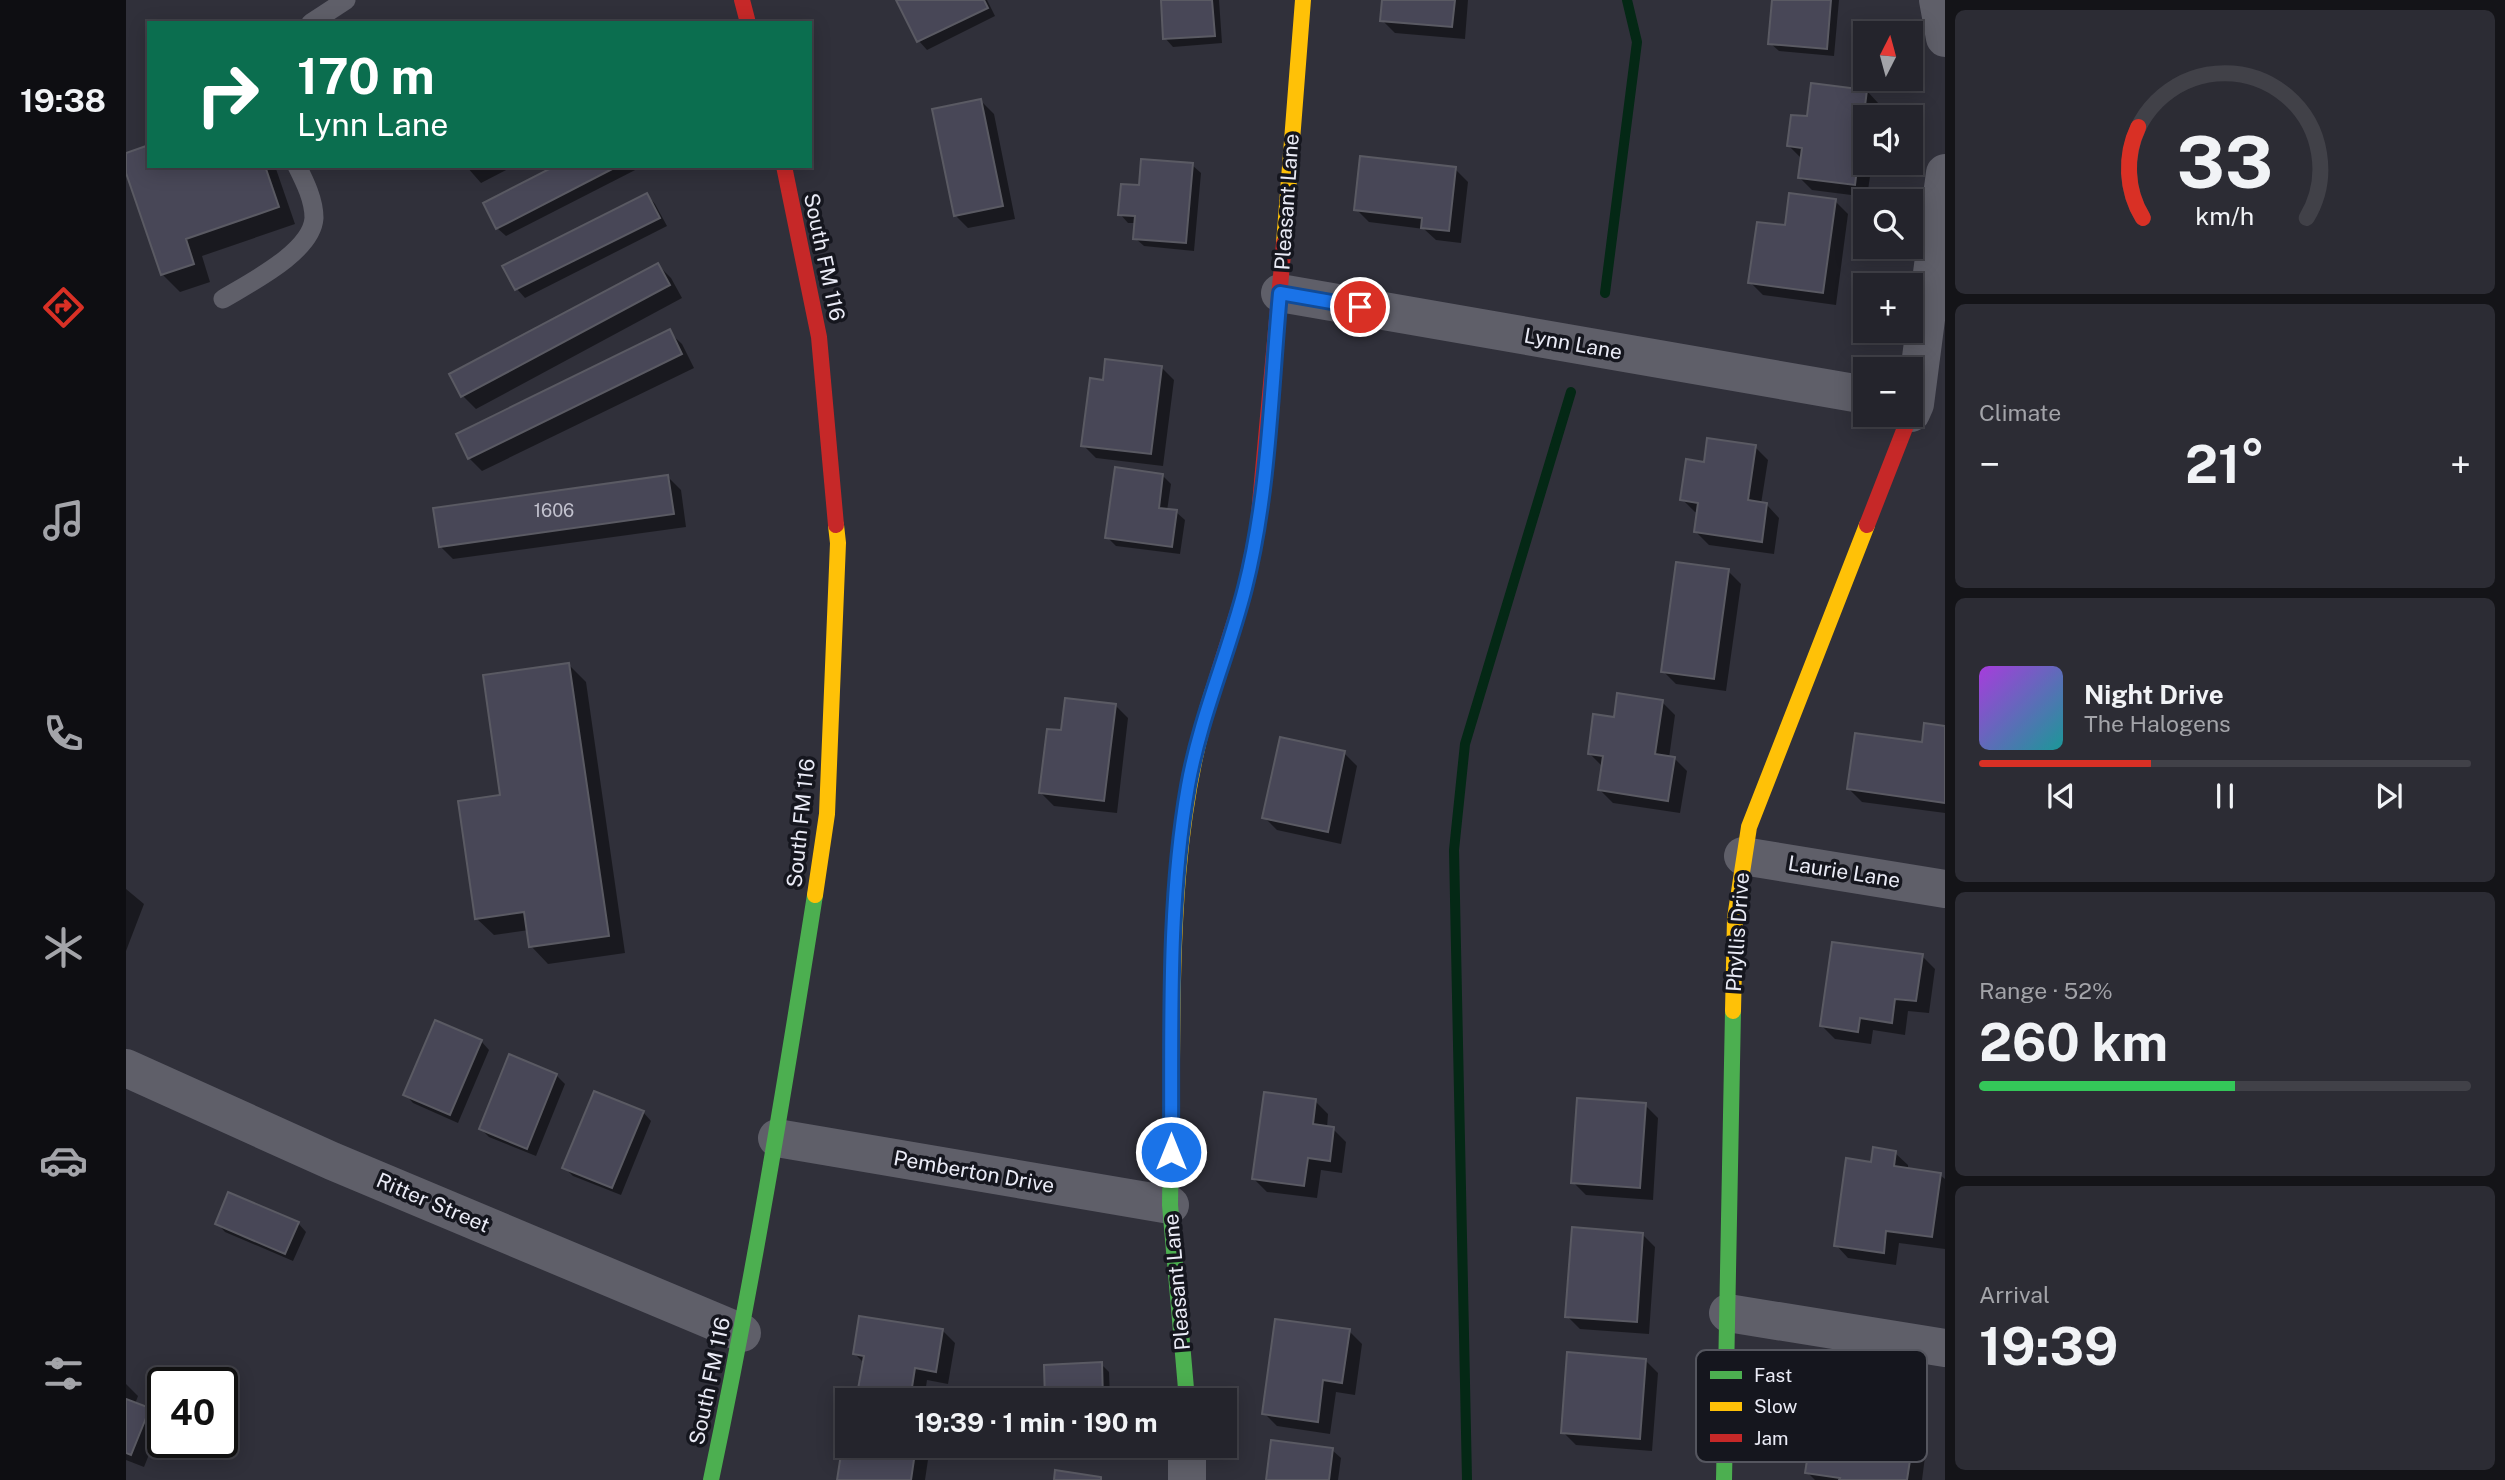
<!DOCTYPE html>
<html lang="en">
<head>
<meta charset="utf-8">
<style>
  body { margin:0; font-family:"Public Sans",sans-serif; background:#2c2c34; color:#f1f3f6; height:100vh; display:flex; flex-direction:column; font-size:26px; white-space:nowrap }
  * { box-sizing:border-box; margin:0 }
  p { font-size:23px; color:#a3a4a9 }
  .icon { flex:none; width:38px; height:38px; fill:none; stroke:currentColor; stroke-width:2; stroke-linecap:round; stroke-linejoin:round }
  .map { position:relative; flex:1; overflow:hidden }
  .drawer { display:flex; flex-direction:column; gap:10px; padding:10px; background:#141418; width:560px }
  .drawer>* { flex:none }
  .hud { position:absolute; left:21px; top:21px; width:665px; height:147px; border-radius:0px; box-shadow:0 4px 18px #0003,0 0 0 2px #414148; background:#0b6e4f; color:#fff; overflow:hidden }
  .needle { width:46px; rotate:6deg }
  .fabs { position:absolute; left:1727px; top:21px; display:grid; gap:14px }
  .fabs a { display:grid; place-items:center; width:70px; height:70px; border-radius:0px; background:#24242c; box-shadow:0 4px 18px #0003,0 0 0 2px #414148; font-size:35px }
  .speed { position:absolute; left:21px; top:1367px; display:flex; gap:14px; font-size:35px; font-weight:700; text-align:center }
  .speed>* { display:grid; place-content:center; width:91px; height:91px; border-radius:50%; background:#24242c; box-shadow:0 4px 18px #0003,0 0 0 2px #414148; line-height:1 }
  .speed .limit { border:4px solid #111; border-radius:10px; background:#fff; color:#111 }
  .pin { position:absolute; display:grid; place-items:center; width:60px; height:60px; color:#fff; margin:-30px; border:4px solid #fff; border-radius:50%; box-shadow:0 2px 7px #0007 }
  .me { position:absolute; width:77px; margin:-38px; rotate:0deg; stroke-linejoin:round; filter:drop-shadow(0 0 5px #0008) }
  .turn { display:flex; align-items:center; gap:24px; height:147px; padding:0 35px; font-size:32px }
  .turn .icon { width:91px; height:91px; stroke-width:2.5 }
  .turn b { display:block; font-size:49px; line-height:60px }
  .big { font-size:52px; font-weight:700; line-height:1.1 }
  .drawer .widget { flex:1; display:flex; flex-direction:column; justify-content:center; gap:10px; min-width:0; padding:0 24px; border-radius:10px; background:#2c2c34 }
  .drawer .dial { align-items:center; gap:0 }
  .dial svg { height:182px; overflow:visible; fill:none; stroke:#414148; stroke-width:7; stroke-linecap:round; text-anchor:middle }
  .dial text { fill:#f1f3f6; stroke:none }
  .song { display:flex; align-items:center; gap:21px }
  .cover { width:84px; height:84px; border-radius:10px; background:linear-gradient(135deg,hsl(280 70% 55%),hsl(180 70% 35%)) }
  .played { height:7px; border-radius:4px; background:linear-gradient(90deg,#d93025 35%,#414148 35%) }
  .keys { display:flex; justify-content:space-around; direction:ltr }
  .heat { display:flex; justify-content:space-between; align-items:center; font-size:38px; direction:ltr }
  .charge { height:10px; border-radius:5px; background:linear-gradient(90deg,#34c759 52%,#414148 0) }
  .trip { position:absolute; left:709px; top:1388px; width:402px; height:70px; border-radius:0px; background:#24242c; box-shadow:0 4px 18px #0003,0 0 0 2px #414148; font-weight:700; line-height:70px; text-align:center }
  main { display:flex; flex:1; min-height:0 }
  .menu { display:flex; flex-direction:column; width:126px; justify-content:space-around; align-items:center; background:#0e0e12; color:#a3a4a9 }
  .menu .icon { width:49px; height:49px }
  .menu .active { color:#d93025 }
  .menu b { font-size:32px; color:#f1f3f6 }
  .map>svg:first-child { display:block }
  .shadow { fill:#0007 }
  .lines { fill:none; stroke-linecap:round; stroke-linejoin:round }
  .stream { stroke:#042815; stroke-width:10 }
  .building { fill:#484757; stroke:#5a5a63; stroke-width:2 }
  .lane { stroke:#5f5f69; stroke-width:19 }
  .street { stroke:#5f5f69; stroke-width:38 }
  .fast { stroke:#4caf50; stroke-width:16 }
  .slow { stroke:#ffc107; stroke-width:16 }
  .jam { stroke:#c62828; stroke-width:16 }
  .route-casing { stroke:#114b97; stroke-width:18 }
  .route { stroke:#1a73e8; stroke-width:12 }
  .labels { text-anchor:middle; stroke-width:7; stroke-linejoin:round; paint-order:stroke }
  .number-label { font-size:18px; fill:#c2c2ce }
  .street-label { font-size:21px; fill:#eaebf6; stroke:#15161e }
  .key { fill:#15161e; stroke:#55565f; stroke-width:2 }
  .key-label { font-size:19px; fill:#eaebf6 }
</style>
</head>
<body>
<main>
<nav class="menu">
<b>19:38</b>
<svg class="icon active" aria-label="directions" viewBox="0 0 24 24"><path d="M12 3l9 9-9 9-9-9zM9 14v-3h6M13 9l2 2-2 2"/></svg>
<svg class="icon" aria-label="music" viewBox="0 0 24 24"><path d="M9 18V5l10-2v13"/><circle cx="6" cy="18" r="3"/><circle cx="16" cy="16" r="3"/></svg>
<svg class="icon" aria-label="phone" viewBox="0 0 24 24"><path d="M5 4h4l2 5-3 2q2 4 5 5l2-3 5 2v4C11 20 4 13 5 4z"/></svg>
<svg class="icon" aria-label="climate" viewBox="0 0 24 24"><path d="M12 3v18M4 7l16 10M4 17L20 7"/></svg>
<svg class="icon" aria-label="car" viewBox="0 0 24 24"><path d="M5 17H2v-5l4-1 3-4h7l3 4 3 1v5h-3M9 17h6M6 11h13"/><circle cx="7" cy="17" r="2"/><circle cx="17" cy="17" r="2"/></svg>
<svg class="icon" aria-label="filters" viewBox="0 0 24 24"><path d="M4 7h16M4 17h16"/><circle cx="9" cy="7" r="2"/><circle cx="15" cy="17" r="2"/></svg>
</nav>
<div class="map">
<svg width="1819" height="1480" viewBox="0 0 1819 1480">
  <rect width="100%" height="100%" fill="#30303a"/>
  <path class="shadow" d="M772,0H861L869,16L801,50L793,41Z
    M1036,0H1093L1096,43L1047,47L1039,38Z
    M1258,0H1342L1339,39L1269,33L1256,20Z
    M1648,0H1713L1708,56L1653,51L1644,43Z
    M1741,91L1753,104L1752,117H1740V163H1746L1741,197L1686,190L1673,177L1676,159L1662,145L1682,118Z
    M855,101L868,114L889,219L842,228L829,215Z
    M0,155L23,166H149L169,224L76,256L84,282L54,292L37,275L0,167Z
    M1066,165L1075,173L1068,251L1018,246L1009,238L1010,223H1002L994,214L1014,187Z
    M340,166H388L355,183Z
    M433,166H517L380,236L371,228Z
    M1329,169L1342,182L1335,243L1310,240L1298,229L1243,222L1230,209Z
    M521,195L529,204L541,226L399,298L391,289Z
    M1709,201L1722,214L1710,305L1637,295L1624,282L1660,227Z
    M532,265L545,278L556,298L350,409L337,396Z
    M543,332L556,344L568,368L356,471L343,458L332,435Z
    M1035,367L1048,380L1037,466L970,458L957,445L978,382Z
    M1629,447L1642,460L1635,504L1641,505L1653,518L1648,554L1583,545L1570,532L1572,513L1569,512L1556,499Z
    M1036,475L1045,484L1041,511L1050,512L1059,520L1054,554L990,546L981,537Z
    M542,477L555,490L560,527L327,559L314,546Z
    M1602,571L1615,584L1600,691L1550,684L1537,671Z
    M443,665L460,682L499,953L422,964L405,946L403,930L368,935L350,918L376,796Z
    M1536,702L1549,715L1543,758H1548L1561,771L1554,813L1487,803L1474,790L1477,767L1463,753L1489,719Z
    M989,705L1002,718L991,813L928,806L915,793Z
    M1819,728V813L1736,802L1723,789Z
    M1218,753L1231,766L1215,844L1151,830L1138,817Z
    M0,889L18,904L0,951Z
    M1796,956L1809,969L1803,1013L1782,1011L1779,1035L1747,1030L1745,1044L1709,1039L1696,1026Z
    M355,1041L363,1050L332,1123L287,1103L279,1094Z
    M430,1075L439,1084L410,1156L363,1137L355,1129Z
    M1189,1101L1202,1114L1201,1128L1207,1129L1220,1142L1216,1173L1195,1170L1191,1198L1141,1192L1128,1179Z
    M1519,1105L1532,1118L1527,1200L1460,1195L1447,1182Z
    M517,1112L525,1121L495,1195L447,1176L438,1167Z
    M1769,1153L1782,1165V1170L1814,1175L1819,1179V1249L1773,1243L1770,1265L1722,1258L1710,1245L1746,1164Z
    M91,1223H172L180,1232L167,1261L99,1232Z
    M1516,1234L1529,1247L1523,1334L1454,1329L1441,1316Z
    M816,1330L829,1343L822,1384L801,1380L798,1400H732L738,1363L729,1354Z
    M1223,1331L1236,1344L1229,1395L1210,1392L1204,1434L1151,1426L1138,1413Z
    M1519,1360L1532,1373L1526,1451L1450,1445L1437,1432Z
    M975,1364L983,1372L984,1400H921Z
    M0,1384L12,1396L9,1404L23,1409L36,1422L18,1467L0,1460Z
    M1735,1405L1748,1418L1746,1430L1787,1436L1800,1449L1796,1480H1689L1681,1472Z
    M721,1430V1446H795L803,1453L799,1480H713Z
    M1206,1450L1215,1458L1212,1480H1142Z"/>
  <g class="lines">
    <path class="stream" d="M1479,293L1511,42L1501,0
      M1341,1480L1328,850L1339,744L1445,392"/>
  </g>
  <path class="building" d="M770,0H858L862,8L791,42Z
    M1035,0H1086L1089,36L1037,39Z
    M1256,0H1329L1326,27L1254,21Z
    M1646,0H1705L1701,49L1642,44Z
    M1685,83L1741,90L1729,185L1672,178L1676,148L1661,146L1665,115L1681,116Z
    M855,99L877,206L828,216L806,109Z
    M23,145V166H139L153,207L60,239L68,264L35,275L0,173V153Z
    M1234,156L1330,167L1323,231L1295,228L1296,218L1228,210Z
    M1015,159L1067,163L1060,243L1007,239L1009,216L992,215L995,184L1013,185Z
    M429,166H492L370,229L357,203Z
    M521,193L534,218L389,290L376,266Z
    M1663,193L1710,199L1697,293L1622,283L1631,222L1659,225Z
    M532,263L544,285L335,397L323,374Z
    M544,329L556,354L342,459L330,434Z
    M979,359L1036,366L1025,454L955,446L964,378L977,380Z
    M1581,438L1630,445L1622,500L1641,503L1636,542L1568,532L1572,503L1554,500L1560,459L1578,462Z
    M989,467L1037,474L1033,508L1051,510L1046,547L979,538Z
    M542,475L548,514L313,547L307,508Z
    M1550,562L1603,569L1588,679L1535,672Z
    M443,663L483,936L403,947L398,912L349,919L332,801L374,795L357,675Z
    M1491,693L1537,700L1529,754L1549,757L1542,801L1472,790L1477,756L1462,754L1467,714L1488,717Z
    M939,698L990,704L978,801L913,793L921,729L935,730Z
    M1798,723L1819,726V803L1721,789L1729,733L1796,742Z
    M1154,737L1219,751L1202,832L1136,818Z
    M1706,942L1797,954L1790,1001L1769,999L1766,1023L1734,1018L1732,1032L1694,1026Z
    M309,1020L356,1040L324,1115L277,1095Z
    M383,1054L431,1074L401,1149L353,1129Z
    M468,1091L518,1111L486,1188L436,1168Z
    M1138,1092L1190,1099L1187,1124L1208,1127L1204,1161L1182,1158L1178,1186L1126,1179Z
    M1451,1098L1520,1103L1514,1188L1445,1183Z
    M1747,1147L1770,1151L1768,1166L1815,1173L1806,1237L1760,1231L1758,1253L1708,1246L1720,1158L1745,1162Z
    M102,1192L173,1222L159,1254L89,1224Z
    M1446,1227L1517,1233L1511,1322L1439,1317Z
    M733,1316L817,1329L810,1372L789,1368L784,1400H730L738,1356L727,1354Z
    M1149,1319L1224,1329L1216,1383L1197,1380L1192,1422L1136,1414Z
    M1441,1352L1520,1359L1514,1439L1435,1433Z
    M976,1362L977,1400H919L918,1365Z
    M1691,1397L1736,1404L1732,1426L1788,1434L1781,1480H1713L1714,1478L1679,1473Z
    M0,1399L24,1408L5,1455L0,1453Z
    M719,1428H721V1446H790L785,1480H711Z
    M1145,1440L1207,1448L1203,1480H1140Z
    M929,1470L975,1477V1480H928Z"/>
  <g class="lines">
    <path class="lane" d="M185,23L220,0
      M97,299C123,283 186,252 188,218C188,200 179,182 171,166"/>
    <path class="street" d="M1812,0L1819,38
      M1154,293L1740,395
      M1785,413L1789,404L1819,173
      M1617,856L1819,889
      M0,1068L206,1161L616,1333
      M651,1138L1044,1205
      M1602,1313L1819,1348
      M1061,1480V1446"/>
    <path class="fast" d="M1046,1061L1044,1205L1061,1400
      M585,1480C626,1286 658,1091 689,895
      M1598,1480L1607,1011"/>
    <path class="slow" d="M1158,243L1177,0
      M689,895L701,814L712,543L710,525
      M1607,1011L1609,918L1623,827L1741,525
      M1046,1061C1047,935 1048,810 1087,690"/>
    <path class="jam" d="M616,0L622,23
      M658,166L693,337L710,525
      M1741,525L1784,415
      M1087,690L1119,589L1132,525L1158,243"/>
  </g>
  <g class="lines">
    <g class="route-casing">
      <path id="route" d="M1045,1152C1046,1030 1041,906 1062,786C1074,718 1102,655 1119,588C1143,494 1145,390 1154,293L1234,307"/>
    </g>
    <use href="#route" class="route"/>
  </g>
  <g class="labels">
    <g class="number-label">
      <text x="428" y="517">1606</text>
    </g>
    <g class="street-label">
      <text transform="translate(1161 202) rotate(-86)" y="7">Pleasant Lane</text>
      <text transform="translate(698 257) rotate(78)" y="7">South FM 116</text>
      <text transform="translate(1447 344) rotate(10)" y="7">Lynn Lane</text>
      <text transform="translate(675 823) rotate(-84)" y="7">South FM 116</text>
      <text transform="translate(1718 872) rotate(9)" y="7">Laurie Lane</text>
      <text transform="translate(1612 932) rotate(-86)" y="7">Phyllis Drive</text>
      <text transform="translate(848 1172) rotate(10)" y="7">Pemberton Drive</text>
      <text transform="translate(307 1203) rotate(23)" y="7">Ritter Street</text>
      <text transform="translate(1051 1282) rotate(-95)" y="7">Pleasant Lane</text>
      <text transform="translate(584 1381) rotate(-78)" y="7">South FM 116</text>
    </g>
  </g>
  <rect x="1570" y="1350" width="231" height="112" rx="10" class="key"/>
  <rect x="1584" y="1371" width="32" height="8" fill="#4caf50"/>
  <rect x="1584" y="1402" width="32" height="9" fill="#ffc107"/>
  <rect x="1584" y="1434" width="32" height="8" fill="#c62828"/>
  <g class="key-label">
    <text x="1628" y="1382">Fast</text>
    <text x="1628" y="1413">Slow</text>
    <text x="1628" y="1445">Jam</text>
  </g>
</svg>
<div class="fabs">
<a><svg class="needle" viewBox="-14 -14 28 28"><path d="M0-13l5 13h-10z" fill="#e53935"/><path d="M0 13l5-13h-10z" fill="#a3a4a9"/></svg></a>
<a><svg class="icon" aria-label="sound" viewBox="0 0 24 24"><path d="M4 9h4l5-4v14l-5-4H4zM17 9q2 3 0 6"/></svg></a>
<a><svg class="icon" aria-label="search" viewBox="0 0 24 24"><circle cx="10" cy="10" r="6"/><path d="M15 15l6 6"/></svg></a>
<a>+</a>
<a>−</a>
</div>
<div class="speed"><div class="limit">40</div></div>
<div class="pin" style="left:1234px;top:307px;background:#d93025"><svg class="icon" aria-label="arrive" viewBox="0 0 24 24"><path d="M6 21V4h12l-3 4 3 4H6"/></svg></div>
<svg class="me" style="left:1045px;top:1152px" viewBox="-20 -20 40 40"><circle r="17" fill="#1a73e8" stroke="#fff" stroke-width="3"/><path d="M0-11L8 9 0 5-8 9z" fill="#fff"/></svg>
<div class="trip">19:39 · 1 min · 190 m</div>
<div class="hud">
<div class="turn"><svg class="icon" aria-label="right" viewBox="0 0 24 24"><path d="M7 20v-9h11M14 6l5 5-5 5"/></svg><div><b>170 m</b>Lynn Lane</div></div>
</div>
</div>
<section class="drawer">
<div class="widget dial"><svg viewBox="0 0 100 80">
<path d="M14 69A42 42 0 1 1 86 69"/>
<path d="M14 69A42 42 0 0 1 12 29" stroke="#d93025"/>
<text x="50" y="56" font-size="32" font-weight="700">33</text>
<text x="50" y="72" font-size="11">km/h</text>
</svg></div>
<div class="widget"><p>Climate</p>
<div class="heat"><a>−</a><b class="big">21°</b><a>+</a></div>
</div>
<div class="widget">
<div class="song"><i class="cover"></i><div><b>Night Drive</b><p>The Halogens</p></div></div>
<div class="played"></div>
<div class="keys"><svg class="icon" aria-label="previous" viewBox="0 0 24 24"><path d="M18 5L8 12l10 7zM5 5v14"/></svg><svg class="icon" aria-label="pause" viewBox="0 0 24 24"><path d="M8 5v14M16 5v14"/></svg><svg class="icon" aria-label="next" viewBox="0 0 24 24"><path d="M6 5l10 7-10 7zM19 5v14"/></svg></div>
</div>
<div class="widget"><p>Range · 52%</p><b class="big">260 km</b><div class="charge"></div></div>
<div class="widget"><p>Arrival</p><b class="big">19:39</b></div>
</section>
</main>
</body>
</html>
